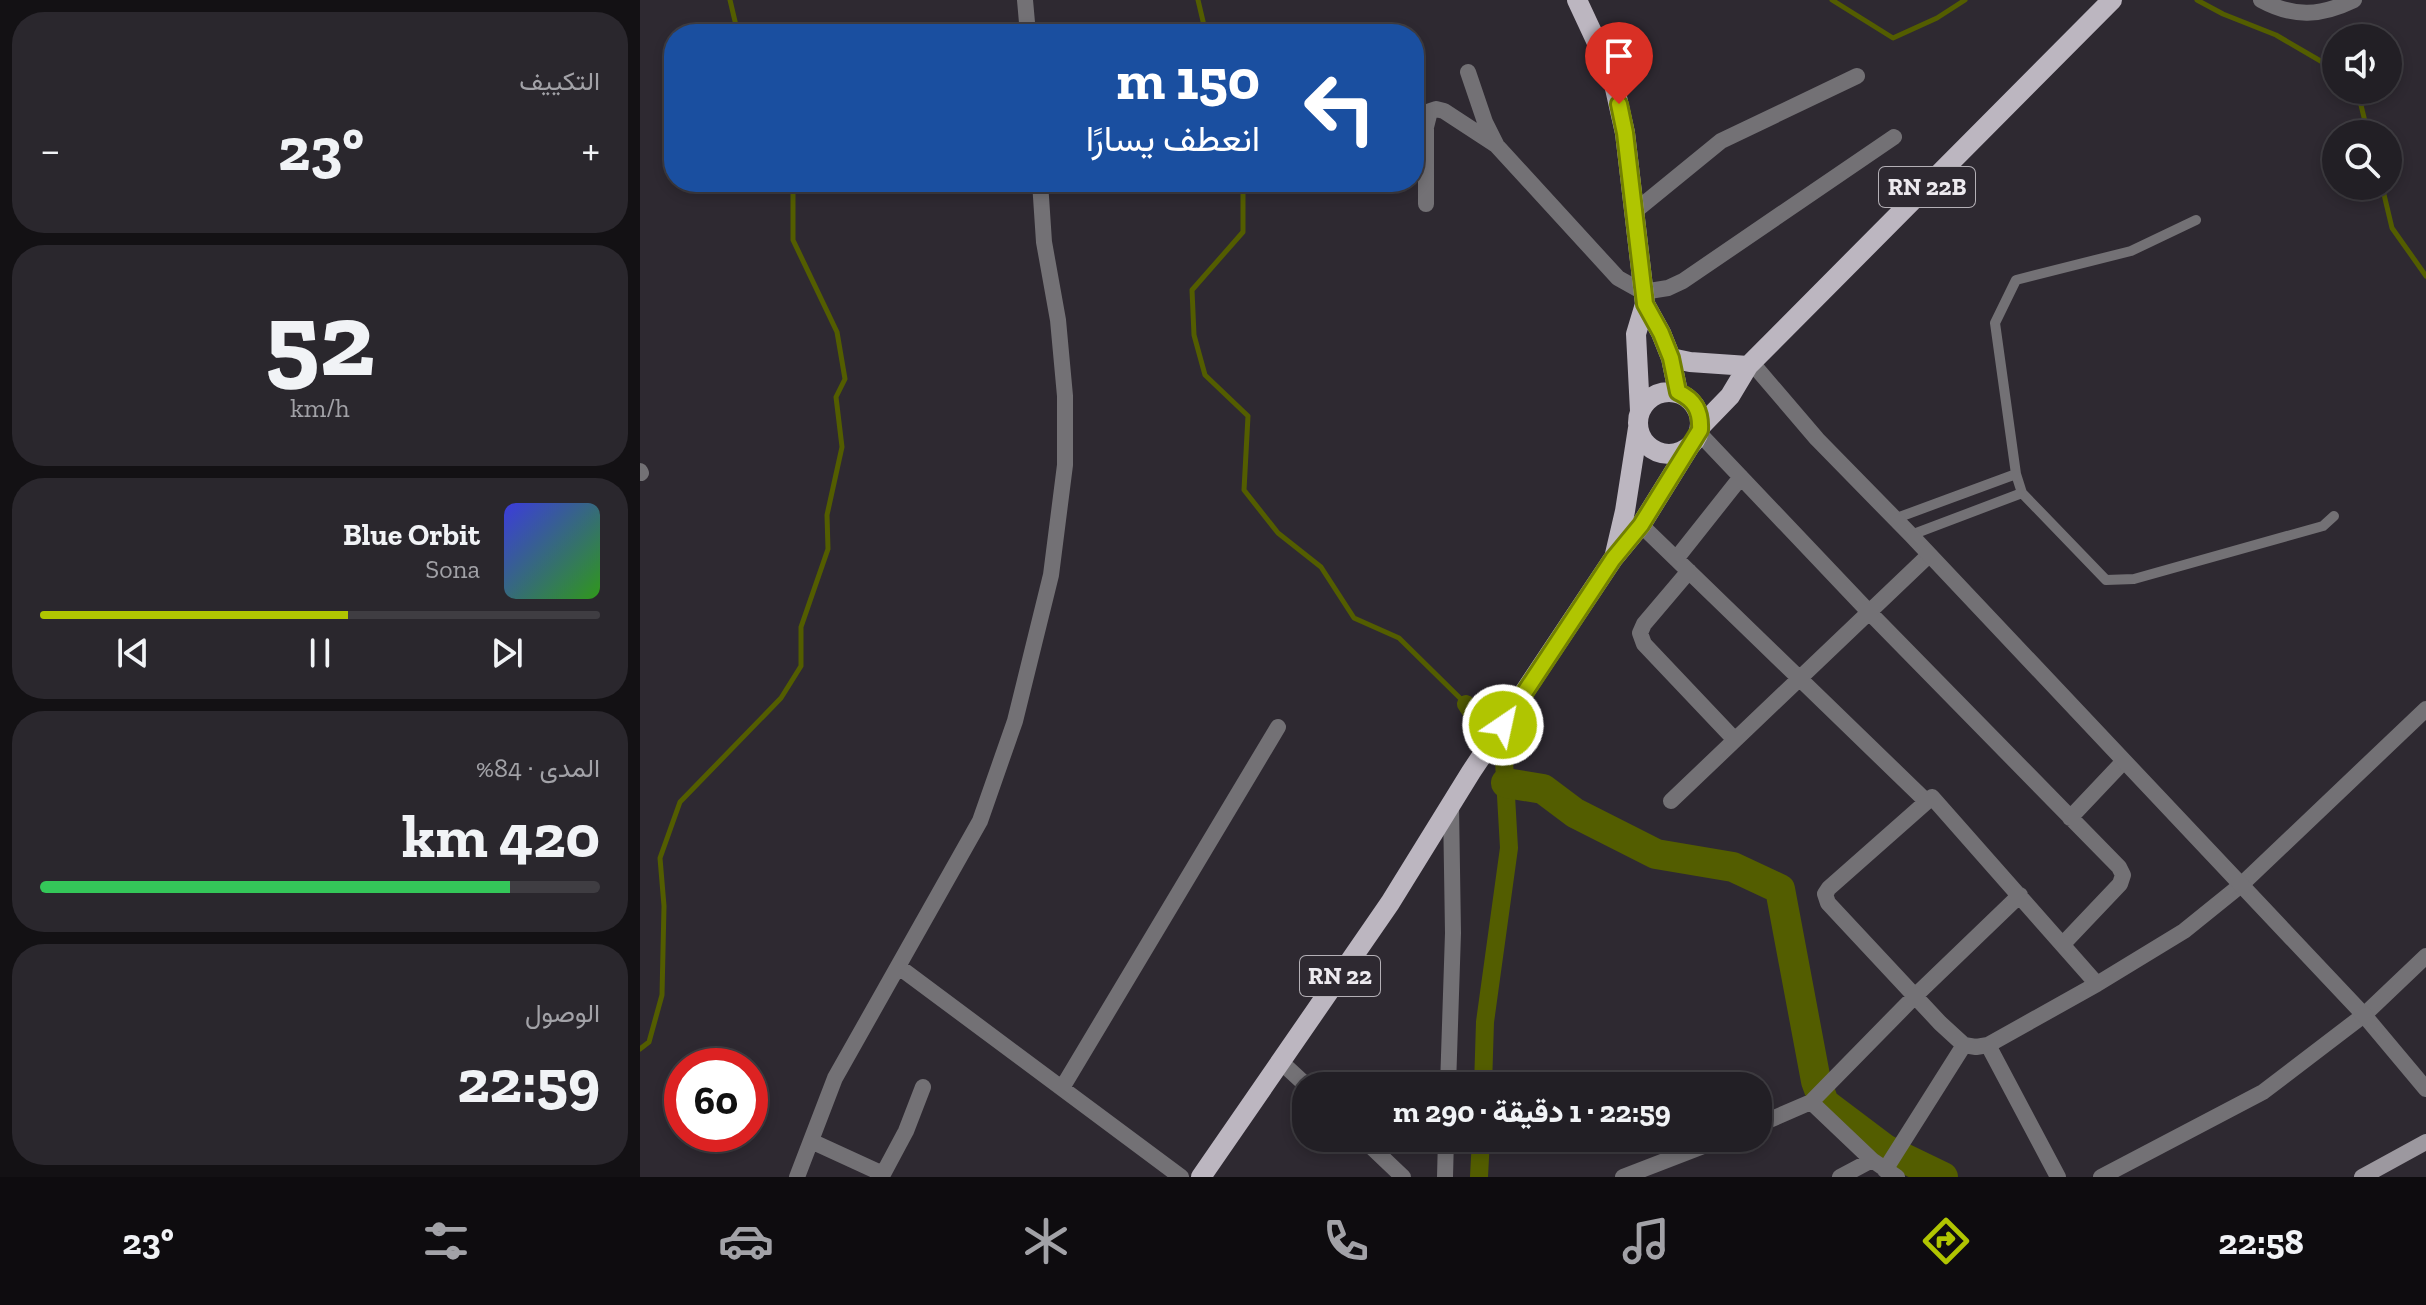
<!DOCTYPE html>
<html lang="ar">
<head>
<meta charset="utf-8">
<style>
  body { margin:0; font-family:"Zilla Slab",Vazirmatn,serif; background:#2a272d; color:#f1f3f6; direction:rtl; height:100vh; display:flex; flex-direction:column; font-size:30px; white-space:nowrap }
  * { box-sizing:border-box; margin:0 }
  p { font-size:26px; color:#a2a2a7 }
  .icon { flex:none; width:44px; height:44px; fill:none; stroke:currentColor; stroke-width:2; stroke-linecap:round; stroke-linejoin:round }
  .map { position:relative; flex:1; overflow:hidden; direction:ltr }
  .panel { display:flex; flex-direction:column; gap:12px; padding:12px; background:#131114; width:640px }
  .panel>* { flex:none }
  .banner { position:absolute; left:24px; top:24px; width:760px; height:168px; border-radius:32px; box-shadow:0 4px 12px #0003,0 0 0 2px #3f3d42; direction:rtl; background:#1a4fa0; color:#fff; overflow:hidden }
  .fabs { position:absolute; left:1682px; top:24px; display:grid; gap:16px }
  .fabs a { display:grid; place-items:center; width:80px; height:80px; border-radius:50%; background:#221f25; box-shadow:0 4px 12px #0003,0 0 0 2px #3f3d42; font-size:40px }
  .speed { position:absolute; left:24px; top:1048px; display:flex; gap:16px; font-size:40px; font-weight:700; text-align:center }
  .speed>* { display:grid; place-content:center; width:104px; height:104px; border-radius:50%; background:#221f25; box-shadow:0 4px 12px #0003,0 0 0 2px #3f3d42; line-height:1 }
  .speed .limit { border:12px solid #d22; background:#fff; color:#111 }
  .pin { position:absolute; display:grid; place-items:center; width:68px; height:68px; color:#fff; margin:-82px -34px; border-radius:50% 50% 50% 0; rotate:-45deg; box-shadow:0 0 8px #0007 }
  .pin .icon { rotate:45deg }
  .me { position:absolute; width:88px; margin:-44px; rotate:34deg; stroke-linejoin:round; filter:drop-shadow(0 0 6px #0008) }
  .turn { display:flex; align-items:center; gap:28px; height:168px; padding:0 32px; font-size:36px }
  .turn .icon { width:104px; height:104px; stroke-width:2.5 }
  .turn b { display:block; font-size:56px; line-height:68px }
  .big { font-size:60px; font-weight:800; line-height:1.1 }
  .panel .card { flex:1; display:flex; flex-direction:column; justify-content:center; gap:12px; min-width:0; padding:0 28px; border-radius:32px; background:#2a272d }
  .panel .dial { align-items:center; gap:0 }
  .dial b { font-size:104px; line-height:1 }
  .song { display:flex; align-items:center; gap:24px }
  .cover { width:96px; height:96px; border-radius:12px; background:linear-gradient(135deg,hsl(240 70% 55%),hsl(110 70% 35%)) }
  .played { height:8px; border-radius:4px; background:linear-gradient(90deg,#b0c501 55%,#3f3d42 55%) }
  .keys { display:flex; justify-content:space-around; direction:ltr }
  .heat { display:flex; justify-content:space-between; align-items:center; font-size:44px; direction:ltr }
  .charge { height:12px; border-radius:6px; background:linear-gradient(90deg,#34c759 84%,#3f3d42 0) }
  .trip { position:absolute; left:652px; top:1072px; width:480px; height:80px; border-radius:32px; background:#221f25; box-shadow:0 4px 12px #0003,0 0 0 2px #3f3d42; font-weight:800; line-height:80px; text-align:center; direction:rtl }
  .tabs { display:flex; height:128px; justify-content:space-around; align-items:center; background:#0e0c0f; color:#a2a2a7 }
  .tabs .icon { width:56px; height:56px }
  .tabs .active { color:#b0c501 }
  .tabs b { font-size:36px; color:#f1f3f6 }
  main { display:flex; flex:1; min-height:0 }
  .map>svg:first-child { display:block }
  .lines { fill:none; stroke-linecap:round; stroke-linejoin:round }
  .stream { stroke:#535d00; stroke-width:5 }
  .canal { stroke:#535d00; stroke-width:18 }
  .river { stroke:#535d00; stroke-width:30 }
  .service { stroke:#737175; stroke-width:10 }
  .minor { stroke:#737175; stroke-width:16 }
  .tertiary { stroke:#737175; stroke-width:16 }
  .secondary { stroke:#9c989f; stroke-width:16 }
  .primary { stroke:#bcb6c0; stroke-width:20 }
  .route-casing { stroke:#728001; stroke-width:20 }
  .route { stroke:#b0c501; stroke-width:14 }
  .labels { text-anchor:middle; stroke-width:8; stroke-linejoin:round; paint-order:stroke }
  .shield { fill:#2e2931; stroke:#b4b0b6; stroke-width:2 }
  .shield-label { font-size:24px; font-weight:bold; fill:#edeaef }
</style>
</head>
<body>
<main>
<div class="map">
<svg width="1786" height="1177" viewBox="0 0 1786 1177">
  <rect width="100%" height="100%" fill="#2e2931"/>
  <g class="lines">
    <path class="stream" d="M90,0L98,34
      M558,0L566,34
      M1192,0L1253,38L1297,18L1325,0
      M1557,0L1583,14L1636,35L1696,70
      M1713,90L1721,105L1728,134
      M603,182V232L552,290L554,335L565,375L608,416L604,490L638,533L681,567L714,618L759,638L826,704
      M1742,186L1752,228L1786,276
      M0,1049L9,1042L22,995L24,906L20,858L40,802L141,698L161,666V627L188,549L187,515L202,447L196,397L205,379L197,332L153,240V189L149,182"/>
    <path class="canal" d="M826,704L864,761L869,848L845,1022L843,1086
      M839,1177L841,1138"/>
    <path class="river" d="M866,783L903,789L935,813L1016,854L1093,867L1140,889L1176,1081L1184,1103L1245,1149L1303,1177"/>
    <path class="service" d="M1556,220L1491,251L1376,280L1355,323L1376,474L1382,493L1466,580L1494,579L1683,526L1694,516
      M1254,519L1376,474
      M1271,535L1382,493"/>
    <path class="minor" d="M385,0L388,34
      M1621,0C1654,18 1681,16 1714,0
      M828,72L845,122L857,146L978,278L1003,292L1028,288L1043,281L1254,137
      M786,204V127L790,111L796,109L804,111L856,145
      M994,212L1081,141L1217,76
      M1059,433L1229,612L1479,867L1483,875L1480,884L1423,944
      M0,471L1,473
      M1001,525L1286,801
      M1036,559L1101,477
      M1049,571L1004,624L1000,633L1004,644L1095,740
      M1031,801L1289,555
      M1430,818L1483,762
      M259,967L541,1177
      M1457,984L1292,797L1189,888L1185,894L1188,903L1300,1023L1324,1045L1336,1047L1348,1045L1457,984L1544,931L1601,885L1786,709
      M1348,1045L1418,1177
      M641,1062L667,1086
      M808,1086L813,933L811,806
      M422,1088L638,727
      M1171,1102L1232,1160L1257,1177
      M1118,1125L1171,1102L1275,996L1380,895
      M722,1138L763,1177
      M171,1141L243,1174L242,1177
      M1245,1170L1324,1045
      M243,1174L266,1131L283,1087
      M157,1177L195,1078L340,821L375,721L411,575L425,465V396L418,320L404,242L400,182
      M805,1177L806,1138
      M983,1177L1084,1138
      M1200,1177L1232,1160
      M1461,1177L1623,1092L1724,1015L1786,956"/>
    <path class="tertiary" d="M1112,363L1177,439L1271,535L1724,1015L1786,1089"/>
    <path class="secondary" d="M1722,1177L1786,1142"/>
    <path class="primary" d="M937,0L972,75L985,133L1005,304L1021,333L1031,358L1038,392
      M1031,358L1050,362L1108,366
      M998 423a31 31 0 1 1 62 0a31 31 0 1 1-62 0Z
      M1000,411L996,334L1005,304
      M1060,427L1090,396L1108,366L1472,0
      M975,554L985,511L998,428
      M561,1177L750,903L831,772L973,559L1001,525L1050,446"/>
  </g>
  <g class="lines">
    <g class="route-casing">
      <path id="route" d="M863,725L973,559L1001,525L1060,430C1061,411 1055,400 1038,392L1031,358L1021,333L1005,304L985,133L979,104"/>
    </g>
    <use href="#route" class="route"/>
  </g>
  <g class="labels">
    <g class="shield">
      <rect x="1239" y="167" width="96" height="40" rx="6"/>
      <rect x="660" y="956" width="80" height="40" rx="6"/>
    </g>
    <g class="shield-label">
      <text x="1287" y="195">RN 22B</text>
      <text x="700" y="984">RN 22</text>
    </g>
  </g>
</svg>
<div class="fabs">
<a><svg class="icon" aria-label="sound" viewBox="0 0 24 24"><path d="M4 9h4l5-4v14l-5-4H4zM17 9q2 3 0 6"/></svg></a>
<a><svg class="icon" aria-label="search" viewBox="0 0 24 24"><circle cx="10" cy="10" r="6"/><path d="M15 15l6 6"/></svg></a>
</div>
<div class="speed"><div class="limit">60</div></div>
<div class="pin" style="left:979px;top:104px;background:#d93025"><svg class="icon" aria-label="arrive" viewBox="0 0 24 24"><path d="M6 21V4h12l-3 4 3 4H6"/></svg></div>
<svg class="me" style="left:863px;top:725px" viewBox="-20 -20 40 40"><circle r="17" fill="#b0c501" stroke="#fff" stroke-width="3"/><path d="M0-11L8 9 0 5-8 9z" fill="#fff"/></svg>
<div class="trip">22:59 · 1 دقيقة · 290 m</div>
<div class="banner">
<div class="turn"><svg class="icon" aria-label="left" viewBox="0 0 24 24"><path d="M17 20v-9H6M10 6l-5 5 5 5"/></svg><div><b>150 m</b>انعطف يسارًا</div></div>
</div>
</div>
<section class="panel">
<div class="card"><p>التكييف</p>
<div class="heat"><a>−</a><b class="big">23°</b><a>+</a></div>
</div>
<div class="card dial"><b>52</b><p>km/h</p></div>
<div class="card">
<div class="song"><i class="cover"></i><div><b>Blue Orbit</b><p>Sona</p></div></div>
<div class="played"></div>
<div class="keys"><svg class="icon" aria-label="previous" viewBox="0 0 24 24"><path d="M18 5L8 12l10 7zM5 5v14"/></svg><svg class="icon" aria-label="pause" viewBox="0 0 24 24"><path d="M8 5v14M16 5v14"/></svg><svg class="icon" aria-label="next" viewBox="0 0 24 24"><path d="M6 5l10 7-10 7zM19 5v14"/></svg></div>
</div>
<div class="card"><p>المدى · 84%</p><b class="big">420 km</b><div class="charge"></div></div>
<div class="card"><p>الوصول</p><b class="big">22:59</b></div>
</section>
</main>
<nav class="tabs">
<b>22:58</b>
<svg class="icon active" aria-label="directions" viewBox="0 0 24 24"><path d="M12 3l9 9-9 9-9-9zM9 14v-3h6M13 9l2 2-2 2"/></svg>
<svg class="icon" aria-label="music" viewBox="0 0 24 24"><path d="M9 18V5l10-2v13"/><circle cx="6" cy="18" r="3"/><circle cx="16" cy="16" r="3"/></svg>
<svg class="icon" aria-label="phone" viewBox="0 0 24 24"><path d="M5 4h4l2 5-3 2q2 4 5 5l2-3 5 2v4C11 20 4 13 5 4z"/></svg>
<svg class="icon" aria-label="climate" viewBox="0 0 24 24"><path d="M12 3v18M4 7l16 10M4 17L20 7"/></svg>
<svg class="icon" aria-label="car" viewBox="0 0 24 24"><path d="M5 17H2v-5l4-1 3-4h7l3 4 3 1v5h-3M9 17h6M6 11h13"/><circle cx="7" cy="17" r="2"/><circle cx="17" cy="17" r="2"/></svg>
<svg class="icon" aria-label="filters" viewBox="0 0 24 24"><path d="M4 7h16M4 17h16"/><circle cx="9" cy="7" r="2"/><circle cx="15" cy="17" r="2"/></svg>
<b>23°</b>
</nav>
</body>
</html>
